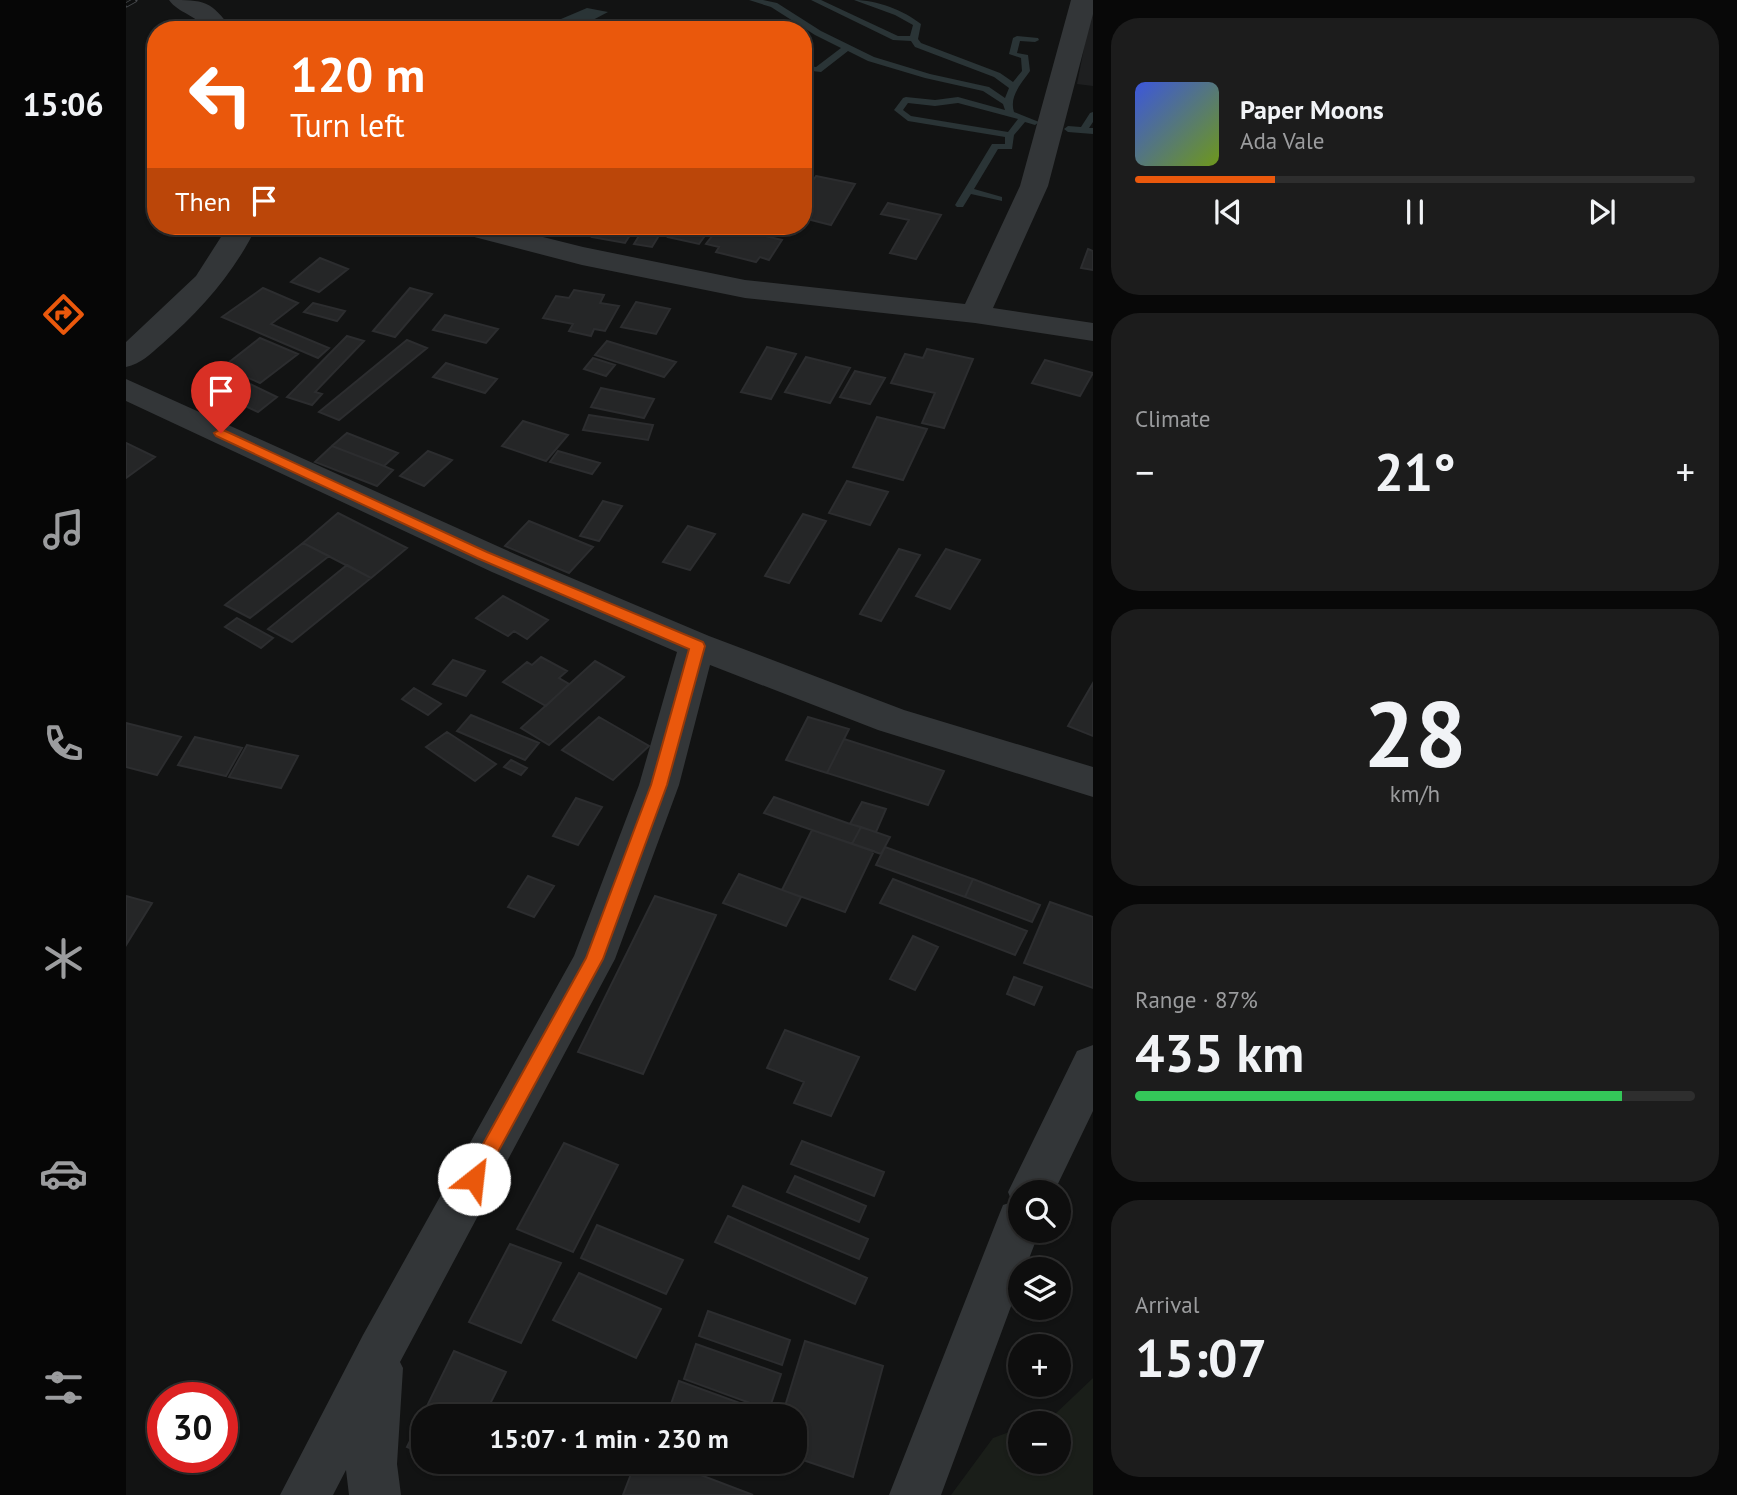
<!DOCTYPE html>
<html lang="en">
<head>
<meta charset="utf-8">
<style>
  body { margin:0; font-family:"PT Sans",sans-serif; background:#1c1c1c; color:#f1f3f6; height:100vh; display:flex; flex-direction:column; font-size:26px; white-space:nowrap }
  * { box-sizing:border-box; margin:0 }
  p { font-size:23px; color:#9b9c9e }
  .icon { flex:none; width:38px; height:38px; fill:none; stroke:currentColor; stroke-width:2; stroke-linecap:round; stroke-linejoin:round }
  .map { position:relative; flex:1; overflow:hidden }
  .drawer { display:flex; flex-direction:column; gap:18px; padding:18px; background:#080808; width:644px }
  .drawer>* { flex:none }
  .hud { position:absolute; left:21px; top:21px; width:665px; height:214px; border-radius:28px; box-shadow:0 2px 5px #0004,0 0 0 2px #2e2e2e; background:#ea580c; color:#fff; overflow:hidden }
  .buttons { position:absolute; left:882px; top:1180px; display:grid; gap:14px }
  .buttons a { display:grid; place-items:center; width:63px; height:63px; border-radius:50%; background:#0e0e0e; box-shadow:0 2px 5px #0004,0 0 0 2px #2e2e2e; font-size:35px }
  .speed { position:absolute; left:21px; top:1382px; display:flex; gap:14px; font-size:35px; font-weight:700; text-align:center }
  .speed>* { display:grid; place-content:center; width:91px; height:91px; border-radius:50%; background:#0e0e0e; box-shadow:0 2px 5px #0004,0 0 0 2px #2e2e2e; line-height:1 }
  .speed .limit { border:10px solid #d22; background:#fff; color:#111 }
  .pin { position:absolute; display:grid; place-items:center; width:60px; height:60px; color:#fff; margin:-72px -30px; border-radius:50% 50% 50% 0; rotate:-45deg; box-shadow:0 0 7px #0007 }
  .pin .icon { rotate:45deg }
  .me { position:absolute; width:77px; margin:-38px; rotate:29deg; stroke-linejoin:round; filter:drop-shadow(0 0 5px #0008) }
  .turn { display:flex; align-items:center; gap:24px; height:147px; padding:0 28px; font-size:32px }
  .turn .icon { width:91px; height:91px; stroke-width:2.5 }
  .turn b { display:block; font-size:49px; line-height:60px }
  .then { display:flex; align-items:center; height:66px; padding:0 28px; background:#0003; gap:14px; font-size:26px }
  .big { font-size:52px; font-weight:700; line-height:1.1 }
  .drawer .card { flex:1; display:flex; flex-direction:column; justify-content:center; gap:10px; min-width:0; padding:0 24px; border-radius:28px; background:#1c1c1c }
  .drawer .dial { align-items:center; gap:0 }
  .dial b { font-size:91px; line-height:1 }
  .song { display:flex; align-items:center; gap:21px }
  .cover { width:84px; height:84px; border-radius:10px; background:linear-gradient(135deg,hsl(230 70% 55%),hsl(80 70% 35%)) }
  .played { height:7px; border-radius:4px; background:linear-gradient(90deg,#ea580c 25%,#2e2e2e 25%) }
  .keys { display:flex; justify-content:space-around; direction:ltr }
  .heat { display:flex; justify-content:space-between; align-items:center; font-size:38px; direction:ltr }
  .charge { height:10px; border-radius:5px; background:linear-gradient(90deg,#34c759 87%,#2e2e2e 0) }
  .trip { position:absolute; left:285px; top:1404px; width:396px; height:70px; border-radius:28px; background:#0e0e0e; box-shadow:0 2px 5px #0004,0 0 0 2px #2e2e2e; font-weight:700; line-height:70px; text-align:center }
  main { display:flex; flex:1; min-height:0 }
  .menu { display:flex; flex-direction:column; width:126px; justify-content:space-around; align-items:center; background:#060606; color:#9b9c9e }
  .menu .icon { width:49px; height:49px }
  .menu .active { color:#ea580c }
  .menu b { font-size:32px; color:#f1f3f6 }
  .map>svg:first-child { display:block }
  .built { fill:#1e1f20 }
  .green { fill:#1a1e19 }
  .water { fill:#2a3436 }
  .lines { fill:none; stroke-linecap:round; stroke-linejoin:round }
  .stream { fill:#2a3436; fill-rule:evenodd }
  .building { fill:#252627; stroke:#2c2d2f; stroke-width:2 }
  .street { fill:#333638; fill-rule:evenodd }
  .rail-casing { stroke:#474a4d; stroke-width:5 }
  .rail { stroke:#0d0e0e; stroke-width:3.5; stroke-dasharray:11; stroke-linecap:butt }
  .route { fill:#ea580c; stroke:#983908; stroke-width:2 }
</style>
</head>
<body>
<main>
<nav class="menu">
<b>15:06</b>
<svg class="icon active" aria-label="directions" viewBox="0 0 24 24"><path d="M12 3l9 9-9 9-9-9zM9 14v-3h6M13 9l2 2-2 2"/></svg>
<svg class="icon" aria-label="music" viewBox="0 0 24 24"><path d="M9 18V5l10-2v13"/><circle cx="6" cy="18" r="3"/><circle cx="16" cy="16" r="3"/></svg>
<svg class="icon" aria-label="phone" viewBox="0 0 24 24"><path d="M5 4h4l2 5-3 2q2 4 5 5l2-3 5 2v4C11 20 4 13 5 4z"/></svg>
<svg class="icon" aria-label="climate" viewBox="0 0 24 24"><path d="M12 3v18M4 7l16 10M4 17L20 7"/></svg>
<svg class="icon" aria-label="car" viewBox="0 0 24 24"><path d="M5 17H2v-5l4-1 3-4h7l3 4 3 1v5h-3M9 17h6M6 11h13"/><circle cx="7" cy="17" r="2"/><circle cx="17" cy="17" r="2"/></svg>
<svg class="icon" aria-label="filters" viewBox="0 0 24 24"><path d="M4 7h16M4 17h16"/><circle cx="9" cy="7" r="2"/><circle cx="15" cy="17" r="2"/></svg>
</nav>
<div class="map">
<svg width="967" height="1495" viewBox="0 0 967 1495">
  <rect width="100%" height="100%" fill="#121313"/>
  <path class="built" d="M967,2V86L951,84Z"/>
  <path class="green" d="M967,1378V1495H825L867,1438L894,1428V1461H933V1423H908L927,1416Z"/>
  <path class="water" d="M461,8L482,12L448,30H409Z"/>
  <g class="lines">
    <path class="stream" d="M623,0H637L651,3L695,31L748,57L804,74L863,87L879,98L883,88L868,77L789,47L785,41L767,40L685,0H695L772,36H784L787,25L769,15L728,0C751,0 777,10 795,24L792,39L795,43L874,73L887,82L896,71L895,58L883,54L887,38L891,36L912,38L913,40L909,42L894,41L891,53L902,55L904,71C895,84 883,96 888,112L913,122L909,125L899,122L888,135L886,149H872L848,189L876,197V201L845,194L837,207H831L829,205L866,144H879V137L782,121L768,110L777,98L780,97L809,100L832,97L879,110L877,104L857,91L799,78L742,61L722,51L695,72L677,70V65L690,67L715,48L689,35L645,7ZM782,103L809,106L832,103L892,119L882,132L785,116L777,110Z
      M967,112V122L963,128H967V134L942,132L938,129L942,126L955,127L964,113Z"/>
  </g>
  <path class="building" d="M690,176L729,184L705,225L677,218V195Z
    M762,203L815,215L790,259L764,253L783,220L755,214Z
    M519,226L537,229L526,247L508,244Z
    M550,226H586L573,244L542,237Z
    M594,226H598L656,240L643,260L634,257L630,262L590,252L593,247L580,244Z
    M472,227L506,232L499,243L466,237Z
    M962,249L967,251V270L955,268Z
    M194,258L222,269L193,292L165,282Z
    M137,288L172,303L145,324L203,348L192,358L96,317Z
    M284,288L306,294L269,337L247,331Z
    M448,290L478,295L474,303L493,306L479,331L468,329L465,336L443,331L447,324L417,318L430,296L443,298Z
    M510,302L544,309L530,334L495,327Z
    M187,303L219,311L211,321L178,312Z
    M319,315L372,329L360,343L307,330Z
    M221,336L238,341L189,392L196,394L186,405L161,397Z
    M134,338L172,354L134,383L97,367Z
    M281,340L301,348L213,420L193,412Z
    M481,341L550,362L538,377L469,355Z
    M641,347L670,354L645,399L615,392Z
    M801,349L847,359L818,428L796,423L809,393L765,383L779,354L797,358Z
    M680,357L724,368L704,403L659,392Z
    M467,358L489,365L480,376L458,369Z
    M919,360L967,373L954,396L906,383Z
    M320,363L371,379L359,393L307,377Z
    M729,371L759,378L744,404L714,397Z
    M114,379L151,397L132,412L94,394Z
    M475,388L528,399L518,418L465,407Z
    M463,415L527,425L522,440L457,430Z
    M751,417L801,429L777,480L727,467Z
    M397,421L442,435L420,461L376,446Z
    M221,433L272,453L258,466L206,446Z
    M0,443L29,457L0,478Z
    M206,446L258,466L267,470L251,486L189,462Z
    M302,451L326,460L298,486L274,476Z
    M432,451L474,463L466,474L424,462Z
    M721,481L762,492L744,525L703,513Z
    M477,501L496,506L473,541L454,536Z
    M212,513L281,548L245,578L177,543Z
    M677,514L700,521L663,583L639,576Z
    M403,521L467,547L443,573L379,546Z
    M562,526L589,534L564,570L537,562Z
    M177,543L203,556L124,618L99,605Z
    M773,549L794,555L755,621L734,614Z
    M820,549L854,560L824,609L790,596Z
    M221,565L245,578L166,642L142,629Z
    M377,596L422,620L401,639L388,631L382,636L350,618Z
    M111,618L147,638L135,648L99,627Z
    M415,657L441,671L433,678L443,684L420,706L377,682L401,662L406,665Z
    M327,660L359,671L340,696L307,684Z
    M469,661L498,677L423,745L395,728Z
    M967,683V736L942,726Z
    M288,688L315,704L302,715L276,699Z
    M345,715L413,743L399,760L331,731Z
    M473,717L523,746L487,780L436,750Z
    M682,717L723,729L701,773L660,760Z
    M0,723L55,737L31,775L0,767Z
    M321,732L370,764L349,781L300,747Z
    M69,737L116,748L100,776L52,765Z
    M718,739L818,771L802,805L701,773Z
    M121,745L172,756L155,788L103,777Z
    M385,760L401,768L395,775L378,767Z
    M648,797L724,824L735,827L726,844L686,830L638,813Z
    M450,798L476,807L452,845L427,836Z
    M736,802L760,809L750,832L724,824Z
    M735,827L764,837L755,854L726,844Z
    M686,830L748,851L719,912L656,890Z
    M759,847L847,879L839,897L750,865Z
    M613,874L675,897L660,926L597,903Z
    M402,876L428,886L408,917L382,907Z
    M767,879L901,931L889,955L754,903Z
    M847,879L914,905L906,922L839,897Z
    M0,896L26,903L0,945Z
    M529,896L590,915L517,1074L452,1052Z
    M924,902L967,917V988L898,963Z
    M787,936L812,947L789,990L764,979Z
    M888,977L916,987L908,1005L881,994Z
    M659,1030L733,1057L705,1116L668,1103L678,1082L641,1068Z
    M676,1141L758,1172L748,1196L665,1164Z
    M438,1143L492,1165L447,1252L391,1229Z
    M669,1176L740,1206L733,1222L661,1192Z
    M617,1186L742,1239L733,1259L607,1206Z
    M602,1216L741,1278L729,1304L589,1242Z
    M471,1225L557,1260L540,1294L455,1258Z
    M384,1244L435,1263L395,1343L343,1322Z
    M453,1273L535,1309L510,1358L427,1320Z
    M582,1311L664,1340L656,1365L573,1336Z
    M679,1341L757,1366L727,1477L668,1457V1416H656Z
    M570,1344L655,1374L643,1410L558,1379Z
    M328,1351L380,1372L358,1416H298V1454L281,1447Z
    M553,1381L644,1414V1416H560L543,1410Z
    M510,1461H538L627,1495H497Z"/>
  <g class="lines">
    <path class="street" d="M43,0C78,0 85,0 106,30H80C70,14 53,14 43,0Z
      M945,0H967V14L922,186L867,308L967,323V341L849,323L619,298L456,265L329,232L324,226H373L457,247L619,280L839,304L894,186Z
      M102,226H131C108,273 75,310 36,344C24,354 15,364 0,367V342L70,276Z
      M0,379L391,555L583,636L778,710L967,767V797L752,730L584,665L553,785L489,959L274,1362L277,1368L271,1464L275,1495H223L220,1470L207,1495H154L237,1335L448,956L513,785L551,652L366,572L0,401Z
      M967,1045V1111L928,1192H894V1230H914L899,1269H894V1282L815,1495H763L871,1220L877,1205L886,1202L882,1192L951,1051Z"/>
    <g class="rail-casing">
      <path id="rail" d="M0,5L9,0"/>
    </g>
    <use href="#rail" class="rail"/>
  </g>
  <path class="route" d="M95,429L361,552L577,642L579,646L541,785L477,959L354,1185L348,1188L341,1185L338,1179L341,1173L460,958L525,785L563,649L351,558L90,436L88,433Z"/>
</svg>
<div class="buttons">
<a><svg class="icon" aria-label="search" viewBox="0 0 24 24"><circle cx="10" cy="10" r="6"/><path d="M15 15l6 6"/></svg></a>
<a><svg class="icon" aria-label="layers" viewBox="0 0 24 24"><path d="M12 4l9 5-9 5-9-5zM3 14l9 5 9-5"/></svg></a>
<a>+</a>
<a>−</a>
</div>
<div class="speed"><div class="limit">30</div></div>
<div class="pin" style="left:95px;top:433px;background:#d93025"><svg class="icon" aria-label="arrive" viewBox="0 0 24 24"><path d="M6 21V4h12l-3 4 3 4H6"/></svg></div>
<svg class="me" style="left:348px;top:1179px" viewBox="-20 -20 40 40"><circle r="19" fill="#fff"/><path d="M0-13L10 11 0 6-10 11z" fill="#ea580c"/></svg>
<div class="trip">15:07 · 1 min · 230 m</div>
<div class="hud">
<div class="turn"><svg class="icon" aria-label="left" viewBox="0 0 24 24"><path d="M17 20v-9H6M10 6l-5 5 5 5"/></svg><div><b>120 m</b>Turn left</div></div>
<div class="then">Then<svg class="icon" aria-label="arrive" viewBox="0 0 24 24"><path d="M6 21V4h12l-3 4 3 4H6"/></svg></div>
</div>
</div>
<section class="drawer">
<div class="card">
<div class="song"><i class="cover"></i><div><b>Paper Moons</b><p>Ada Vale</p></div></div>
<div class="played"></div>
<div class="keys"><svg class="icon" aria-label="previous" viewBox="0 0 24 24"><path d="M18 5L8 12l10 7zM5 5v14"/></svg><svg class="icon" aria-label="pause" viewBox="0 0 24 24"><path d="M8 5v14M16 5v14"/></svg><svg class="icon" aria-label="next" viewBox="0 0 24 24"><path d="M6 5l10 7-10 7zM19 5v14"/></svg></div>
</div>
<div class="card"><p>Climate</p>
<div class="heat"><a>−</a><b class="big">21°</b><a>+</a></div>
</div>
<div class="card dial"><b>28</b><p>km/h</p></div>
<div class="card"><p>Range · 87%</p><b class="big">435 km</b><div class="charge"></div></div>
<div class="card"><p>Arrival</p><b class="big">15:07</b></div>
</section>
</main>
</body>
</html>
